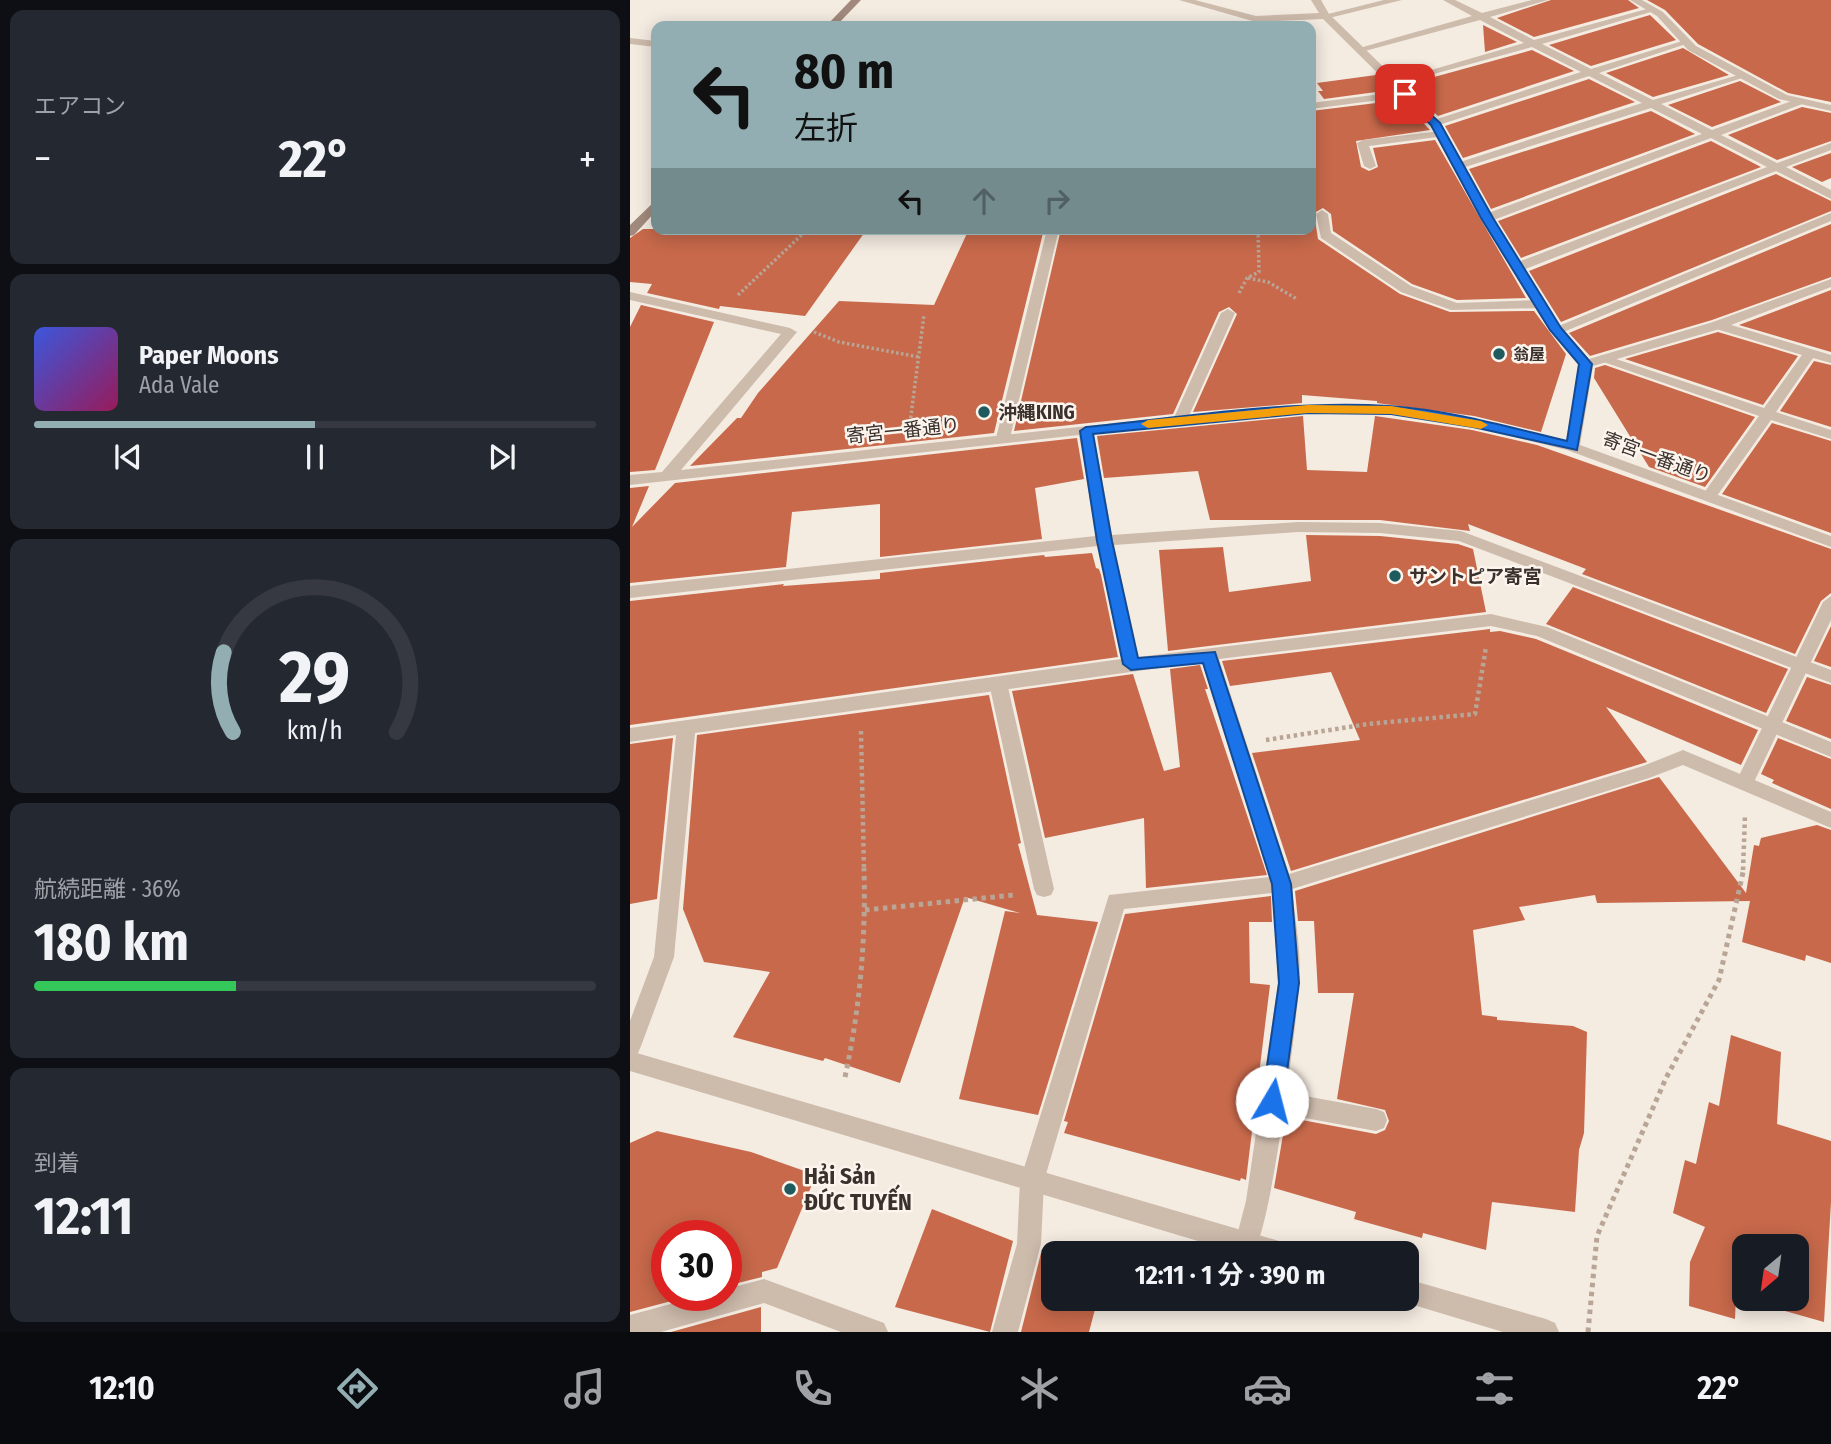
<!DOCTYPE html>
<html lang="ja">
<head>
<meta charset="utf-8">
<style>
  body { margin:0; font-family:"Fira Sans Condensed","Noto Sans JP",sans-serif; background:#242831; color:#f1f3f6; height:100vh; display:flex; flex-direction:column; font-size:26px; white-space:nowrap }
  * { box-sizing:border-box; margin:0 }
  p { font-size:23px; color:#9ea1a6 }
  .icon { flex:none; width:38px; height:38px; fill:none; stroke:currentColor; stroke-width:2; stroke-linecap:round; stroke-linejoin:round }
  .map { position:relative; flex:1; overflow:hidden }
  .details { display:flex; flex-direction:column; gap:10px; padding:10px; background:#0d0f14; width:630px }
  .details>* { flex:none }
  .hud { position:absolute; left:21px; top:21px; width:665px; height:214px; border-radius:14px; box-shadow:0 4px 18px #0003; background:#92aeb2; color:#111; overflow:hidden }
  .needle { width:46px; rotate:209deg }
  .buttons { position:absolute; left:1102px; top:1234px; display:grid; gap:14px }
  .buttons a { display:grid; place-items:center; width:77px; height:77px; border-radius:14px; background:#171b24; box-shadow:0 4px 18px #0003; font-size:35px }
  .speed { position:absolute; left:21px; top:1220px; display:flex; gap:14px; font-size:35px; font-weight:700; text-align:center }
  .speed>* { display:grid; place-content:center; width:91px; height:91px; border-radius:50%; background:#171b24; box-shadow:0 4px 18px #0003; line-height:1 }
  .speed .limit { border:10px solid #d22; background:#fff; color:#111 }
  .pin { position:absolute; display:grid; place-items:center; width:60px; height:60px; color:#fff; margin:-30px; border-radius:14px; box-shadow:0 4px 10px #0006 }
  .me { position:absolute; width:77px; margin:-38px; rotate:8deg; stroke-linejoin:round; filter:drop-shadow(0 0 5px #0008) }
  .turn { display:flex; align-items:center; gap:24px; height:147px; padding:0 28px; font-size:32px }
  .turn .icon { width:91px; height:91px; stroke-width:2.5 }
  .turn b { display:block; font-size:49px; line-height:60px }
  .lanes { display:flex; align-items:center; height:66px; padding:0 28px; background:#0003; justify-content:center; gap:35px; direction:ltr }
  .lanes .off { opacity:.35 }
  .big { font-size:52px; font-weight:700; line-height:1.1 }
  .details .tile { flex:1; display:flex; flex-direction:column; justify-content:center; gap:10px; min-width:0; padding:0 24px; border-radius:14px; background:#242831 }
  .details .dial { align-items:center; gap:0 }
  .dial svg { height:182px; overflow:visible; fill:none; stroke:#363941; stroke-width:7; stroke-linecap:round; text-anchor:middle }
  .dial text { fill:#f1f3f6; stroke:none }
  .song { display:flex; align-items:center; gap:21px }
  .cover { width:84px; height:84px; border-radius:10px; background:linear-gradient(135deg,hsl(230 70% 55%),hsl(330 70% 35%)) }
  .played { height:7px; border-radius:4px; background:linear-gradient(90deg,#92aeb2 50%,#363941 50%) }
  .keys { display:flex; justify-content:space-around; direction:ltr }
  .heat { display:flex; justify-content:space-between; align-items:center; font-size:38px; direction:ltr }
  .charge { height:10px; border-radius:5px; background:linear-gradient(90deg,#34c759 36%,#363941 0) }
  .trip { position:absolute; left:411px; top:1241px; width:378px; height:70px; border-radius:14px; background:#171b24; box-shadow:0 4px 18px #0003; font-weight:700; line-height:70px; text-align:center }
  .menu { display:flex; height:112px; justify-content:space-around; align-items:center; background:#090b0e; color:#9ea1a6 }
  .menu .icon { width:49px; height:49px }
  .menu .on { color:#92aeb2 }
  .menu b { font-size:32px; color:#f1f3f6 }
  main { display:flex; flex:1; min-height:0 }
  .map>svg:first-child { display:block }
  .building { fill:#c8694b; fill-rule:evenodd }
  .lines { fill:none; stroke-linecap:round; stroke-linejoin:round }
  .path-far2 { stroke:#b9a596; stroke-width:3.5; stroke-dasharray:2.5 2.5; stroke-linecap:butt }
  .path-far1 { stroke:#b9a596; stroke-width:4.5; stroke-dasharray:3.5 3.5; stroke-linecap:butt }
  .path { stroke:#b9a596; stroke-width:5; stroke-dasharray:4.5 4.5; stroke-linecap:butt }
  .service { fill:#cdbbac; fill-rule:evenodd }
  .minor { fill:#cdbbac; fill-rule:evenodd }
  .tertiary { fill:#cdbbac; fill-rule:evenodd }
  .secondary { fill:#a18a7d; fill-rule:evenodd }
  .route { fill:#1a73e8; stroke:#114b97; stroke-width:2 }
  .slow { fill:#f59e0b }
  .poi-dot { fill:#1f5a5e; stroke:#fbf5ee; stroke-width:2.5 }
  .labels { text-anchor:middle; stroke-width:5; stroke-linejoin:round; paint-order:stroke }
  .far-poi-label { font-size:16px; font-weight:bold; fill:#3b302b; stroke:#fbf5ee; text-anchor:start }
  .poi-label { font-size:19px; font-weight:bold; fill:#3b302b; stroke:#fbf5ee; text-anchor:start }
  .street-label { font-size:19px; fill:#3b302b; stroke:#fbf5ee }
  .near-poi-label { font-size:23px; font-weight:bold; fill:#3b302b; stroke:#fbf5ee; text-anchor:start }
</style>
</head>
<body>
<main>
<section class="details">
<div class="tile"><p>エアコン</p>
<div class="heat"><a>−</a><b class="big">22°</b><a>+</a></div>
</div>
<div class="tile">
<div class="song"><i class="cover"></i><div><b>Paper Moons</b><p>Ada Vale</p></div></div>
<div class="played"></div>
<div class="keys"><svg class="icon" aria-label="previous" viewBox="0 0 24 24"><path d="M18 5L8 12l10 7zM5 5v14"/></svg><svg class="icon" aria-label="pause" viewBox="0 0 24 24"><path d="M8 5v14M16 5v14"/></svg><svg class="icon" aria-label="next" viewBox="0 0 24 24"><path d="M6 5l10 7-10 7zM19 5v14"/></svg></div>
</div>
<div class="tile dial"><svg viewBox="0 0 100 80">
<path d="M14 69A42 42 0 1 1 86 69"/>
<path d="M14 69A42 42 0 0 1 10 34" stroke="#92aeb2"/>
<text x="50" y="56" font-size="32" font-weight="700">29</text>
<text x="50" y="72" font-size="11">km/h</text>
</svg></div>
<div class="tile"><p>航続距離 · 36%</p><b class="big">180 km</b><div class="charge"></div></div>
<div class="tile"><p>到着</p><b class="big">12:11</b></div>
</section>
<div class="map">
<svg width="1201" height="1332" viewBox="0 0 1201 1332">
  <rect width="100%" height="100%" fill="#f4ebe1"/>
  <path class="building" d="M921,0H998L1009,8L904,37L867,18Z
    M1017,0H1201V102L1158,93L1068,44L1035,10Z
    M1020,15L1046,40L961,66L919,45Z
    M853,25L887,42L855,52Z
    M1053,48L1099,75L1023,97L976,73Z
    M902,50L944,71L808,116L775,85Z
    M746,75L761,90L694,99L688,91H693L687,83Z
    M959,79L1005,102L833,158L815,126Z
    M1110,81L1151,102L1082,127L1038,105Z
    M771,100L800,130L726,141L731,167L739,171L748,167L743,148L805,140L896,298L827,300L782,284L703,231L701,214L693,208L684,213L688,239L770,294L820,312L904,311L936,354L911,432L844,416L747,403V401L672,395V403L563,412L607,314L599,307L589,312L543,414L384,431L431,229H681V111Z
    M1172,107L1201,113V141L1147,160L1098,135Z
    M1021,111L1065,134L861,209L839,169Z
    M1081,141L1131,167L891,258L868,221Z
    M1201,153V178L1192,182L1162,167Z
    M1146,174L1201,201V211L931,322L899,271Z
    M1201,224V277L1082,320L960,356L939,333Z
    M13,229H237L175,316L90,306L89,309L17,293L22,284L0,282V238Z
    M339,229H358L380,235L386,229H414L364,433L60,466L107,418H111L128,393L209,301L304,305Z
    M1201,290V352L1109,325Z
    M11,305L84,322L25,470L0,472V327Z
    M1088,332L1168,356L1133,405L995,359Z
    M1184,361L1201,365V427L1150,411Z
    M975,365L1125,417L1075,487L1019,467L964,378L965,368Z
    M673,416L677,470L737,472L745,416L842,430L907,445L1201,549V593L1191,601L1165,654L952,574L956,569L838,524L840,531L750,520H580L568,471L474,478L467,436Z
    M1142,423L1201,441V533L1092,494Z
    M447,438L454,479L405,488L412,539L250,557V504L162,512L156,567L0,583V488L19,486L2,527L45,483Z
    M676,535L750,536L828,544L843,549L856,612L538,651L529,550L593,547L599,592L681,581Z
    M462,553L466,568L469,569L471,575L488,657L0,725V601L154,584L153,586L250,579V573L414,555L415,557Z
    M943,587L1158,669L1136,713L916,624Z
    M1201,626V667L1184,661Z
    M860,629V632L870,631L906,639L1128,730L1111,765L976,707L1017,762L661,871L622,753L730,740L701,672L600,686L592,661Z
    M570,665L578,689H575L637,875L516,888L514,818L415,838L382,691L503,674L534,771L550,767L540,669Z
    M1177,677L1201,685V739L1156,721Z
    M359,695L391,843L388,844L407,915L468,922L408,1115L329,1099L375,911L390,913L335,897L270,1083L195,1058L193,1061L103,1037L140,972L74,962L53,909L67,735Z
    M43,738L27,899L0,904V744Z
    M1148,738L1201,759V809L1142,783L1144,780L1131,774Z
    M1029,777L1116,893L1124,845L1129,846L1131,838L1187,825L1201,830V963L1176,955L1175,961L1112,942L1120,901L967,903L965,895L889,907L895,920L843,930L852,1015L867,1017V1020L943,1026L957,1032L954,1133L949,1150L945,1212L862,1202L856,1250L793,1233L792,1238L724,1219L726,1212L644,1188L656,1117L746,1134L755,1130L759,1121L755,1110L707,1099L724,993H688L684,921H668L665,891Z
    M641,896L642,922H619L620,983L640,985L616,1180L611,1178L610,1181L434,1133L438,1122L434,1121L495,914Z
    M1101,1035L1151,1052L1147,1124L1201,1141V1202L1194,1322L1106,1297L1105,1319L1059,1306L1060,1262L1075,1227L1043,1213L1055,1160L1066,1164L1079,1102L1089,1106ZM1115,1246H1167V1298H1115Z
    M27,1131L121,1152L186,1175L147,1268L132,1272V1277L96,1286V1236H37V1295H64L0,1312V1143Z
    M302,1209L383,1241L360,1332L265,1307Z
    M411,1253L424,1257V1298H468L459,1332H391Z
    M131,1307V1332H41Z"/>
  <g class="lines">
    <path class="path-far2" d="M618,278L638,282L667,299
      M609,293L617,278L629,272L628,229
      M108,295L178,229
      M184,332L209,342L289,357
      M280,423L294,315"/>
    <path class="path-far1" d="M231,731L234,870
      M636,740L738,724L845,714L856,647
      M1113,870L1115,815"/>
    <path class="path" d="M235,910L384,895
      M215,1077C230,1008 236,939 234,868
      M958,1332L967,1236L1036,1078L1089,980L1114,868"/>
    <path class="service" d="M754,0H772L695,19L690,16Z
      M813,0H825L852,13L902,0H918L860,17L904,40L1024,7V11L912,44L961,69L1059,39V43L969,73L1023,100L1115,73V77L1031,104L1082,130L1167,99H1175V103L1091,135L1147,163L1201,143V150L1156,167L1201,190V199L1146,171L893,270H883V264L1137,167L1081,138L861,221H853V215L1072,134L1021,108L832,168H824V164L1012,103L959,76L809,125H801V121L951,72L902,47L760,86V82L894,43L850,20L731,52L726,49L842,16Z
      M775,91L779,92V96L681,109V103Z
      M811,131L817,134L815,136L739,146L746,166L740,169L734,166L727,143L733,140Z
      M692,210L698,214L701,233L781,286L827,303L911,300L918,304L911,308L821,310L771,292L691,238L686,214Z
      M1201,213V221L931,333H921L919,330Z
      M417,229H429L380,438L373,442L366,438Z
      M598,309L605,313L557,420L555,423H545L543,420L591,313Z
      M1088,321L1201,355V363L1183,358L1146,412L1201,430V439L1141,420L1084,500L1079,502L1071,497L1129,416L965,359L972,355L977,356L1134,408L1172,355L1083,328V322Z
      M1201,596V620L1124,782L1122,787H1108L1106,782L1193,602Z
      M368,677L377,683L424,889L421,895L414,897L407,895L404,889L359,683Z
      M642,1090L746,1109L754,1112L757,1120L754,1128L746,1131L642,1112L634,1108L631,1101L634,1094Z"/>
    <path class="minor" d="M549,0H565L626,16L689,13L681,0H691L699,14L809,121L863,218L931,328L959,359L1083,322L1201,279V287L1093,328L963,366L950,445L1201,536V547L937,450L843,427L761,414L678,413L464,434L482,535L668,522L750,523L831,531L1201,670V683L829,541L750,533L668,532L484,545L508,657L861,614L917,627L1201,742V757L907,636L861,626L589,659L659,874L1013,766L1053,750L1201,812V828L1053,765L1019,778L662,889C665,920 672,954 669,985C667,1021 640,1239 622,1253L608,1252L605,1243L616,1201L648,983L643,893L494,909L414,1181L411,1244L388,1332H362L387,1244L390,1181L479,895L640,877L572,662L65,733L44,957L11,1046L8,1053L0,1056V1021L24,957L46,735L0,742V728L491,659L468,546L0,598V586L466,536L449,435L0,485V475L32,472L151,334L0,300V292L160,328L167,332L51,470L550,416L678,405L761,406L843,419L936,441L949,365L919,330L851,218L800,125L693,19L626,22Z
      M1000,0H1012L1033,12L1066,46L1157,95L1201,105V111L1149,99L1058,50L1027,16Z
      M0,38L26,41V47L0,44Z
      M134,1279L254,1323L258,1332H211L134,1303L31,1332H0V1315L74,1295H96V1289Z"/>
    <path class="tertiary" d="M0,1051L649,1241L658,1244L661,1253H608L0,1071Z
      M777,1279L916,1319L925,1323L929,1332H873L777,1303L768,1298H777Z"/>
    <path class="secondary" d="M221,0H231L206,26H196Z
      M26,200V211L4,235L0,236V225Z"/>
  </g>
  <path class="route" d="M775,91L810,123L863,218L931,328L962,364L947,450L843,427L761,414L678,413L463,434L482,541L508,658L585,652L661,884L669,983L653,1101L650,1108L642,1110L635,1108L632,1101L649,983L642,884L573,663L501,670L493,664L467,541L450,431L456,427C556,417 658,400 759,406C819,410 878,427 937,441L949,364L920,330L851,218L801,125L770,94Z"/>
  <path class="slow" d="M678,405L761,406L851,421L858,425L851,429L761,414L678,413L518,428L511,424L518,420Z"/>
  <g class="poi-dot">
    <circle cx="869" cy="354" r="7"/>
    <circle cx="354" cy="412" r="7"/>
    <circle cx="765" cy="576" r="7"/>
    <circle cx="160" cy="1189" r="7"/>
  </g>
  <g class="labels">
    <g class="far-poi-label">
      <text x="883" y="360">翁屋</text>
    </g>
    <g class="poi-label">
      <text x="368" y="419">沖縄KING</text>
      <text x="779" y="583">サントピア寄宮</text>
    </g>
    <g class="street-label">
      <text transform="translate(273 430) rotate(-6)" y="7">寄宮一番通り</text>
      <text transform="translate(1027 457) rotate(20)" y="7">寄宮一番通り</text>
    </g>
    <g class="near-poi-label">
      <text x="174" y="1184">Hải Sản<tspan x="174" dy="26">ĐỨC TUYẾN</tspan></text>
    </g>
  </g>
</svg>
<div class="buttons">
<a><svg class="needle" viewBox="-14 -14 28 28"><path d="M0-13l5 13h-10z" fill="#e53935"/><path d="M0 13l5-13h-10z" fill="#9ea1a6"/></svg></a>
</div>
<div class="speed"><div class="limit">30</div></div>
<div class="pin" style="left:775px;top:94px;background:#d93025"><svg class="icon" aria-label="arrive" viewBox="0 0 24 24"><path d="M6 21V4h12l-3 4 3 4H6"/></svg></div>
<svg class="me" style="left:642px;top:1101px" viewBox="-20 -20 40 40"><circle r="19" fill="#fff"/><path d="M0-13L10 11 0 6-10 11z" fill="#1a73e8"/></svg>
<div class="trip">12:11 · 1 分 · 390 m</div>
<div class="hud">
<div class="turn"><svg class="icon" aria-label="left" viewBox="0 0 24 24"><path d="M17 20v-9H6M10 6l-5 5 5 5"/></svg><div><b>80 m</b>左折</div></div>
<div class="lanes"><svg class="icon" aria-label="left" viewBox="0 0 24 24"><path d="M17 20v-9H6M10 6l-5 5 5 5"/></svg><svg class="icon off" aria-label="ahead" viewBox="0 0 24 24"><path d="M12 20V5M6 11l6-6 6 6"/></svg><svg class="icon off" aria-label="right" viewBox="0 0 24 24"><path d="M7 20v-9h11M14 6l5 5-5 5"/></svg></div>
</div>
</div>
</main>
<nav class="menu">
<b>12:10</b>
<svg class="icon on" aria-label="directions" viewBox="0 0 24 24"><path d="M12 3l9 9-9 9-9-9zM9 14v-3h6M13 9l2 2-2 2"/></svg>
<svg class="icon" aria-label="music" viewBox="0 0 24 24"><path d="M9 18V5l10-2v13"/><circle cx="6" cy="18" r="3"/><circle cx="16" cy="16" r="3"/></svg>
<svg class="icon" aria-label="phone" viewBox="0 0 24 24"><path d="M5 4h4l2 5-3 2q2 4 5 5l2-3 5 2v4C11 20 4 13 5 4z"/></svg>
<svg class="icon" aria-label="climate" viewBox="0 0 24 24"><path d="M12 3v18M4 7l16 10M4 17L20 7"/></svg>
<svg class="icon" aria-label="car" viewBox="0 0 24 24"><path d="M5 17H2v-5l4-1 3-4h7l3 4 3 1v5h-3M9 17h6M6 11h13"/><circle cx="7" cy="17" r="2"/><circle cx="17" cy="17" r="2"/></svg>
<svg class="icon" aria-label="filters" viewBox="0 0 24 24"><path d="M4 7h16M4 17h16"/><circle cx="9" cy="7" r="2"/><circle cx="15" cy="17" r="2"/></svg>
<b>22°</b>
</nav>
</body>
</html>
